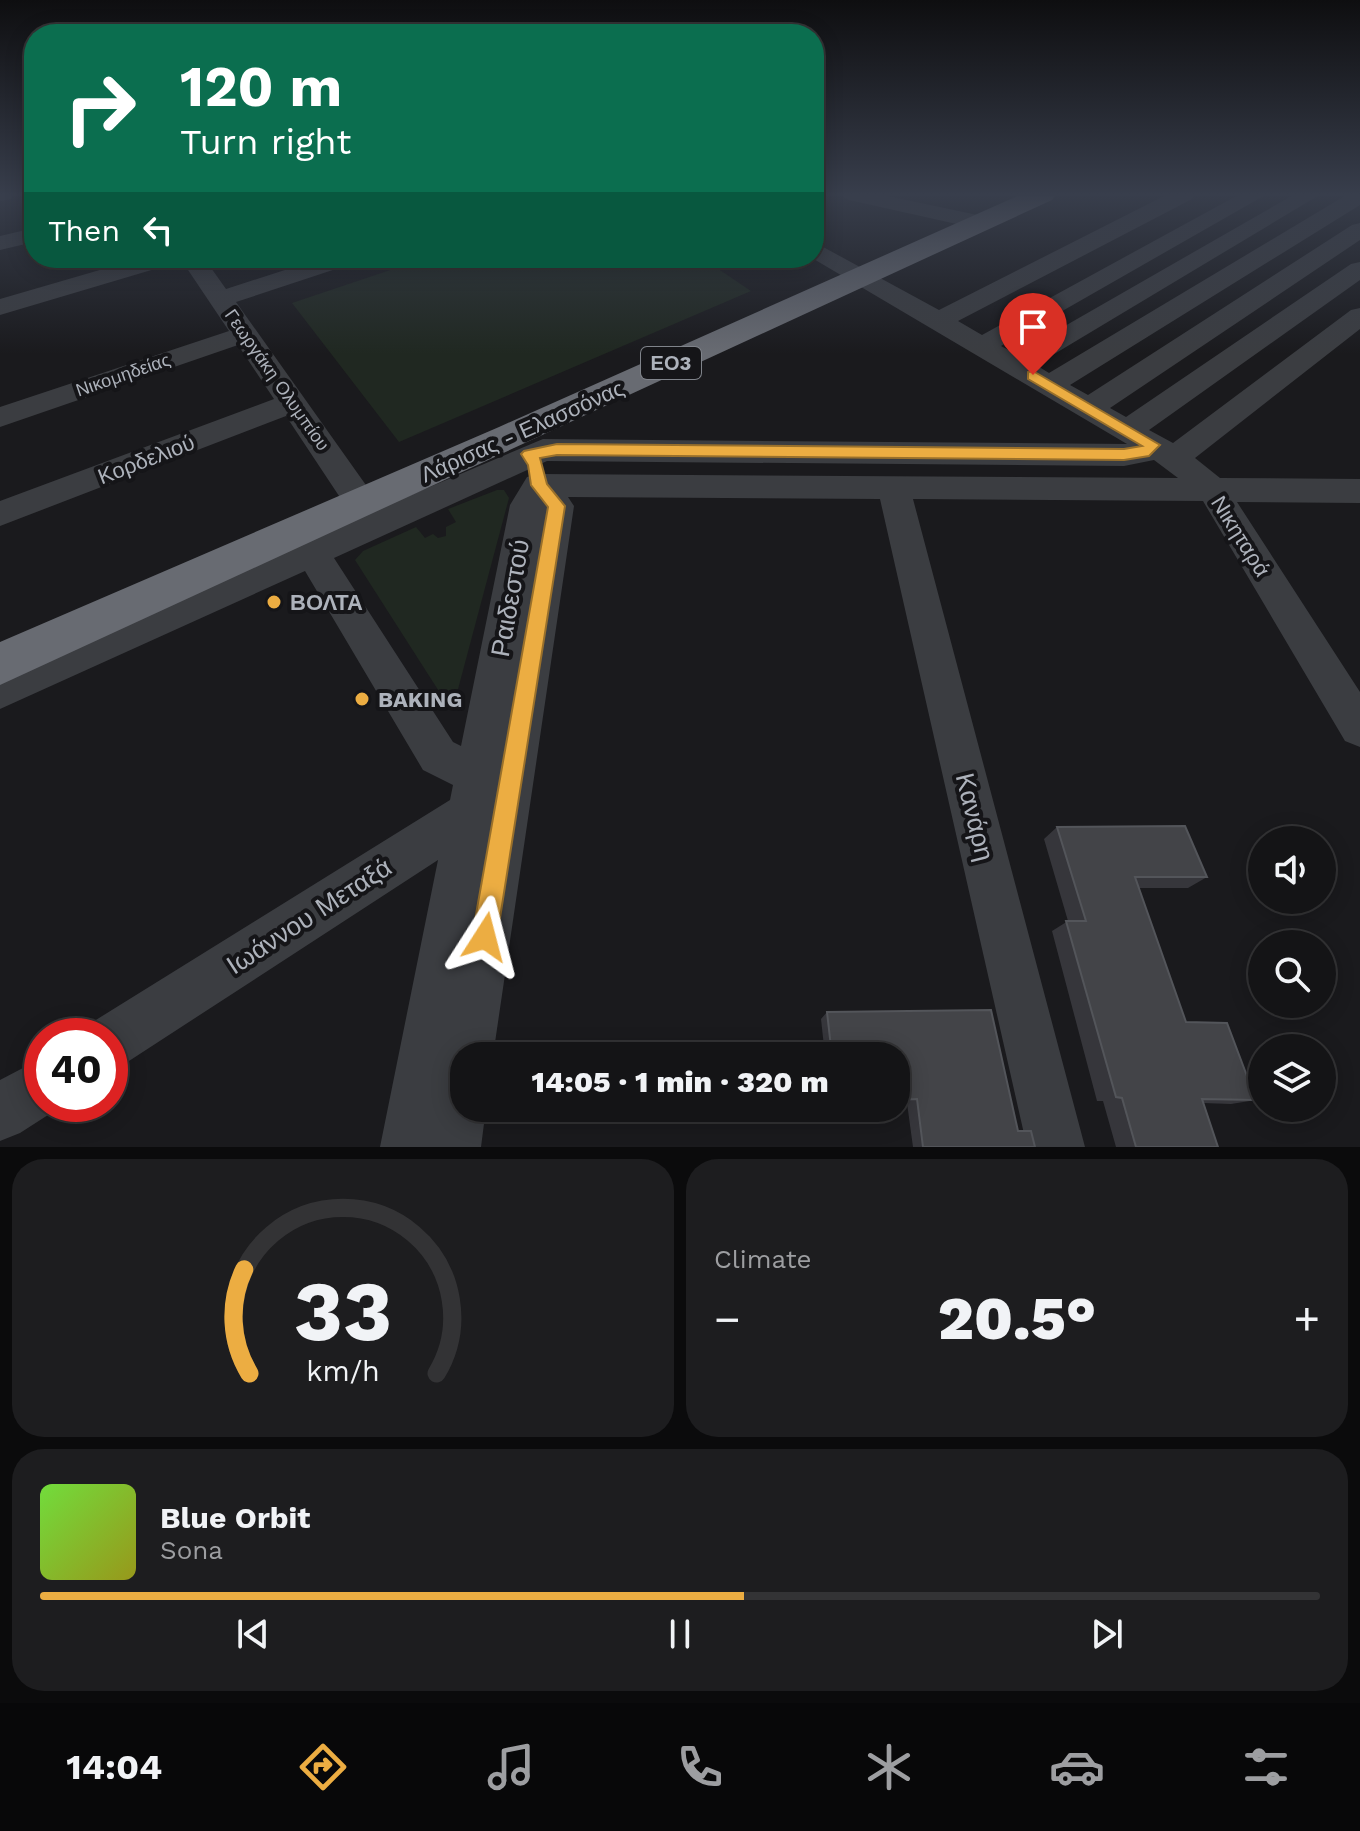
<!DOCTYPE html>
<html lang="en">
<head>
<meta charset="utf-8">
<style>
  body { margin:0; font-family:"Work Sans",sans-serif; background:#1d1d1f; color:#f1f3f6; height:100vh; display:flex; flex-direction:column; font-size:30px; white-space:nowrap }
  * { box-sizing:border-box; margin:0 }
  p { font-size:26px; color:#9d9ea1 }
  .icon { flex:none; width:44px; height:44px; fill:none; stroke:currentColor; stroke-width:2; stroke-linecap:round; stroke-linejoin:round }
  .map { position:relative; height:1147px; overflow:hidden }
  .drawer { display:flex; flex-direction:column; gap:12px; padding:12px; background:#0b0b0c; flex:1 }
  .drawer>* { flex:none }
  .top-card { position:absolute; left:24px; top:24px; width:800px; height:244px; border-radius:32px; box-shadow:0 4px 20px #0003,0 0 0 2px #333335; background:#0b6e4f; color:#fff; overflow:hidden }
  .tools { position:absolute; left:1248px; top:826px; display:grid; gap:16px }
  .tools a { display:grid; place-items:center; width:88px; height:88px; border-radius:50%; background:#141416; box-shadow:0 4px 20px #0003,0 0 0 2px #333335; font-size:40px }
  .speed { position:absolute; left:24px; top:1018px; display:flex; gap:16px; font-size:40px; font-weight:700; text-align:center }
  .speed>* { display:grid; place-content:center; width:104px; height:104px; border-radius:50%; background:#141416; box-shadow:0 4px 20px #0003,0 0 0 2px #333335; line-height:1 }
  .speed .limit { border:12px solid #d22; background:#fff; color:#111 }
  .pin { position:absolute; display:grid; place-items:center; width:68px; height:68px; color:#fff; margin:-82px -34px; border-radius:50% 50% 50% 0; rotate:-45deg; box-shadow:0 0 8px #0007 }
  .pin .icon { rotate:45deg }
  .me { position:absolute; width:88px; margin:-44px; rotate:9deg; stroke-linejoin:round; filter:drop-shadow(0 0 6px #0008) }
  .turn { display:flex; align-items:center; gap:28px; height:168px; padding:0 24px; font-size:36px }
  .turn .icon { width:104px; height:104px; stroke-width:2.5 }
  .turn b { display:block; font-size:56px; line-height:68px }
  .then { display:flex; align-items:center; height:76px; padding:0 24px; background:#0003; gap:16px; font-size:30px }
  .big { font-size:60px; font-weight:800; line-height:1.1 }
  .drawer .widget { flex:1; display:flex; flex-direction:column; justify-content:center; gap:12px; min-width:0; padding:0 28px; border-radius:32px; background:#1d1d1f }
  .drawer .dial { align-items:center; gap:0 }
  .dial svg { height:208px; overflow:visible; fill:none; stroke:#333335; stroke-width:7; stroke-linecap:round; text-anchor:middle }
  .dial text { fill:#f1f3f6; stroke:none }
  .song { display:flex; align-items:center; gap:24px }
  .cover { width:96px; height:96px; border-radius:12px; background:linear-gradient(135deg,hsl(100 70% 55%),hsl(60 70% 35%)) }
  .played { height:8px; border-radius:4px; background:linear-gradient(90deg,#ecad42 55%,#333335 55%) }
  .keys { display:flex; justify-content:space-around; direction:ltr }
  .heat { display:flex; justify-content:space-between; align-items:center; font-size:44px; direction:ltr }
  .drawer .tiles { flex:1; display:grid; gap:12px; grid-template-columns:1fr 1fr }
  .widget:last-child { grid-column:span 2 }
  .trip { position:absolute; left:450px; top:1042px; width:460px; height:80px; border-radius:32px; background:#141416; box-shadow:0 4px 20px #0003,0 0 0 2px #333335; font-weight:800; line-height:80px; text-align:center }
  .tabs { display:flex; height:128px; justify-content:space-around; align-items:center; background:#080809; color:#9d9ea1 }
  .tabs .icon { width:56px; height:56px }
  .tabs .on { color:#ecad42 }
  .tabs b { font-size:36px; color:#f1f3f6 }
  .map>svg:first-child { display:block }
  .green { fill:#202821 }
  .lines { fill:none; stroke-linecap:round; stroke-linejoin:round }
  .minor { fill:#3b3d41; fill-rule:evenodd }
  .highway { fill:#686b72; fill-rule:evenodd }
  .wall { fill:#36363b }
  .building { fill:#434448; stroke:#53555a; stroke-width:2 }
  .route { fill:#ecad42; stroke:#99702b; stroke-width:2 }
  .poi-dot { fill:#ecad42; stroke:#151518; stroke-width:3 }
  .labels { text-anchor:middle; stroke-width:8; stroke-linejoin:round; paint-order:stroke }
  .far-street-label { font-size:18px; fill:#adb2bb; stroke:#151518 }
  .shield { fill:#151518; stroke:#7f838a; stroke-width:2 }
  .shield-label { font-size:20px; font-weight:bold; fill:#adb2bb }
  .street-label { font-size:22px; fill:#adb2bb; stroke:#151518 }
  .poi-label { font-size:22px; font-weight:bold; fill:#adb2bb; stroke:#151518; text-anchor:start }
  .near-street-label { font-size:26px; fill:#adb2bb; stroke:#151518 }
</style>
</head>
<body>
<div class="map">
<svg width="1360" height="1147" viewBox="0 0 1360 1147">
  <rect width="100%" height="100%" fill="#1a1a1d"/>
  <path class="green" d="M426,258H702L751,291L399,442L292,303Z
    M497,490H504L509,498L457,693L449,707L355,560L363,551L416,527L425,538L433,534L438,538L446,536V527L456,522L448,509Z"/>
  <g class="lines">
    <path class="minor" d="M0,194H14L11,199L0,201Z
      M838,194H878L987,217L990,222L979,229L849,200Z
      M1168,194H1195L1192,199L958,321L982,335L1240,194H1267L1001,346L1016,354L1295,194H1321L1036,365L1049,373L1348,194H1360V205L1070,385L1088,395L1352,225L1360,223V240L1110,408L1126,417L1351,264L1360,262V280L1149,430L1173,443L1351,310L1360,308V329L1195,458L1220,478L1360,479V503L1237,502L1360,692V747L1345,741L1203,501L913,499L1085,1147H1027L880,499L568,497L574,506L493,1056H464V1108H486L481,1147H380L438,860L129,1061L110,1069V1036H85L91,1023L450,800L453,785L423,770L305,571L0,709V672L291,547L283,532L288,523L300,519L312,523L319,534L371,512L361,515L349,511L286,416L0,526V501L274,399L238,345L0,427V407L229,331L180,258H204L226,289L322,258H358L354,263L236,302L373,495L378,503L373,511L543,439L1127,444L812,258L814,242L939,310ZM1154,460L1178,478L539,474L527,477L510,505L461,746L453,742L334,558L547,461L1124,466Z
      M34,228V242L0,250V236Z
      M141,258H179L175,263L0,315V299Z
      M42,1058V1104L62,1106L20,1133L0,1141V1080Z"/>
    <path class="highway" d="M1022,194H1056L1052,200L0,685V642L499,427Z"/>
  </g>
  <path class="wall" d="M1057,827L1207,877L1188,888H1139L1186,1022L1256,1100L1231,1104L1203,1103L1218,1147H1116L1103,1101H1097L1052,931L1068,921L1044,839Z
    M827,1012L1018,1131L1035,1147H913L907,1103H896V1056H825L821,1019Z"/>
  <path class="building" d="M1185,826L1207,877H1135L1186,1022L1227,1023L1256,1100L1202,1099L1218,1147H1136L1122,1098L1116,1097L1066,921H1086L1057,827Z
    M991,1010L1018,1131H1031L1035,1147H923L917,1099L896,1100V1056H832L827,1012Z"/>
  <linearGradient id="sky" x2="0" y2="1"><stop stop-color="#0e0e10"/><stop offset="0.55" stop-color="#383e4c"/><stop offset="1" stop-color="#383e4c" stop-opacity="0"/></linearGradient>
  <rect width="1360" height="354" fill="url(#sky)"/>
  <path class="route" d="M1033,371L1160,445L1149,456L1124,460L557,455L540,458L547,484L565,506L497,937L494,946L485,950L476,946L472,937L548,507L531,485L528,465L521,454L524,451L557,444L1124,449L1142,446L1028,379V372Z"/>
  <g class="poi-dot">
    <circle cx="274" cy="602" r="8"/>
    <circle cx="362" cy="699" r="8"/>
  </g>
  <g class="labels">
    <g class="far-street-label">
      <text transform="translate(123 375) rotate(-19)" y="6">Νικομηδείας</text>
      <text transform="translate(277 380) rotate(55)" y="6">Γεωργάκη Ολυμπίου</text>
    </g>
    <rect class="shield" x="641" y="347" width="60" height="32" rx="6"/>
    <g class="shield-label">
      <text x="671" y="370">ΕΟ3</text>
    </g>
    <g class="street-label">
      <text transform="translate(522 431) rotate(-24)" y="8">Λάρισας - Ελασσόνας</text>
      <text transform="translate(146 459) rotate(-21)" y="8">Κορδελιού</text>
      <text transform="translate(1241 536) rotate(58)" y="8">Νικηταρά</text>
    </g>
    <g class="poi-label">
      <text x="290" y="610">ΒΟΛΤΑ</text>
      <text x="378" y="707">BAKING</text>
    </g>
    <g class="near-street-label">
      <text transform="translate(510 598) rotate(-80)" y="9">Ραιδεστού</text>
      <text transform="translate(975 817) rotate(76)" y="9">Κανάρη</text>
      <text transform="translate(309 916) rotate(-33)" y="9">Ιωάννου Μεταξά</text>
    </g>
  </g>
</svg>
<div class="tools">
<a><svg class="icon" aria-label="sound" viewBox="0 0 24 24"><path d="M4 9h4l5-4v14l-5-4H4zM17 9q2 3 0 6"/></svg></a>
<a><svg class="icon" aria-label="search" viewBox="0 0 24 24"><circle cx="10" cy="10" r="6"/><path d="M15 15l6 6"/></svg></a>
<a><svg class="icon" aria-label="layers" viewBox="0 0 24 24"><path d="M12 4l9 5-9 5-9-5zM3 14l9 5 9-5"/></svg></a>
</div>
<div class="speed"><div class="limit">40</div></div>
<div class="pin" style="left:1033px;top:375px;background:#d93025"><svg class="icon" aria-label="arrive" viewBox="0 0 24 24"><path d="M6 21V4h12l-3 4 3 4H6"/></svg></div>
<svg class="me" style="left:485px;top:937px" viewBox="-20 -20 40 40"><path d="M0-17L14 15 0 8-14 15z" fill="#ecad42" stroke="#fff" stroke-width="4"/></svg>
<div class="trip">14:05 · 1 min · 320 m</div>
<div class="top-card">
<div class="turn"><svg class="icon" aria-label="right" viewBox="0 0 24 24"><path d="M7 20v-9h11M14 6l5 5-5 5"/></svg><div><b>120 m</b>Turn right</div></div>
<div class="then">Then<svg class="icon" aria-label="left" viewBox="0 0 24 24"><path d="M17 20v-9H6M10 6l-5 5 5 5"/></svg></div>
</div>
</div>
<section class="drawer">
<div class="tiles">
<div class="widget dial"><svg viewBox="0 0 100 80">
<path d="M14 69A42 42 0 1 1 86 69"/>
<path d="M14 69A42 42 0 0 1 12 29" stroke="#ecad42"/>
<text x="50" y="56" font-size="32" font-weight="700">33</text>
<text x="50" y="72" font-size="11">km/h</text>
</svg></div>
<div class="widget"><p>Climate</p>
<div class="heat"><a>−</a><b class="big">20.5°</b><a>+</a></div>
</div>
<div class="widget">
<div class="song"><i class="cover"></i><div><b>Blue Orbit</b><p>Sona</p></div></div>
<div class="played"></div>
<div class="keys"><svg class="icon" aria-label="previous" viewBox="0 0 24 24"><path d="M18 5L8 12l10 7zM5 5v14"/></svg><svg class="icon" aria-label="pause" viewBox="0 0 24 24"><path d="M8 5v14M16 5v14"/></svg><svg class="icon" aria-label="next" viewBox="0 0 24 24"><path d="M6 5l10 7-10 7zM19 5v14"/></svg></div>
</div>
</div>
</section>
<nav class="tabs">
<b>14:04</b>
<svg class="icon on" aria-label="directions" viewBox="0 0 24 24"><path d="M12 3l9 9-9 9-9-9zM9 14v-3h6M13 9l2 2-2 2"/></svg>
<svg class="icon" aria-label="music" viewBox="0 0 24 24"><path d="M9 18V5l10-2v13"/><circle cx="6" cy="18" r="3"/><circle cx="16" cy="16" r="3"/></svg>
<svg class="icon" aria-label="phone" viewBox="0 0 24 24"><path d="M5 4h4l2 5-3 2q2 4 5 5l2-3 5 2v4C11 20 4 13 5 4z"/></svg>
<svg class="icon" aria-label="climate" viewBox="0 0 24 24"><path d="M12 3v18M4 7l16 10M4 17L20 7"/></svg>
<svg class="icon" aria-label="car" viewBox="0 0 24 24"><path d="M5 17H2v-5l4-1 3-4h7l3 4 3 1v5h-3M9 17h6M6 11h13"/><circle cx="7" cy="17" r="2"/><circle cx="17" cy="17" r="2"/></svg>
<svg class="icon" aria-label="filters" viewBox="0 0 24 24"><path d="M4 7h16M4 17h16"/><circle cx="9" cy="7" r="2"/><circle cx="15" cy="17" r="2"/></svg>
</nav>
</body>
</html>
